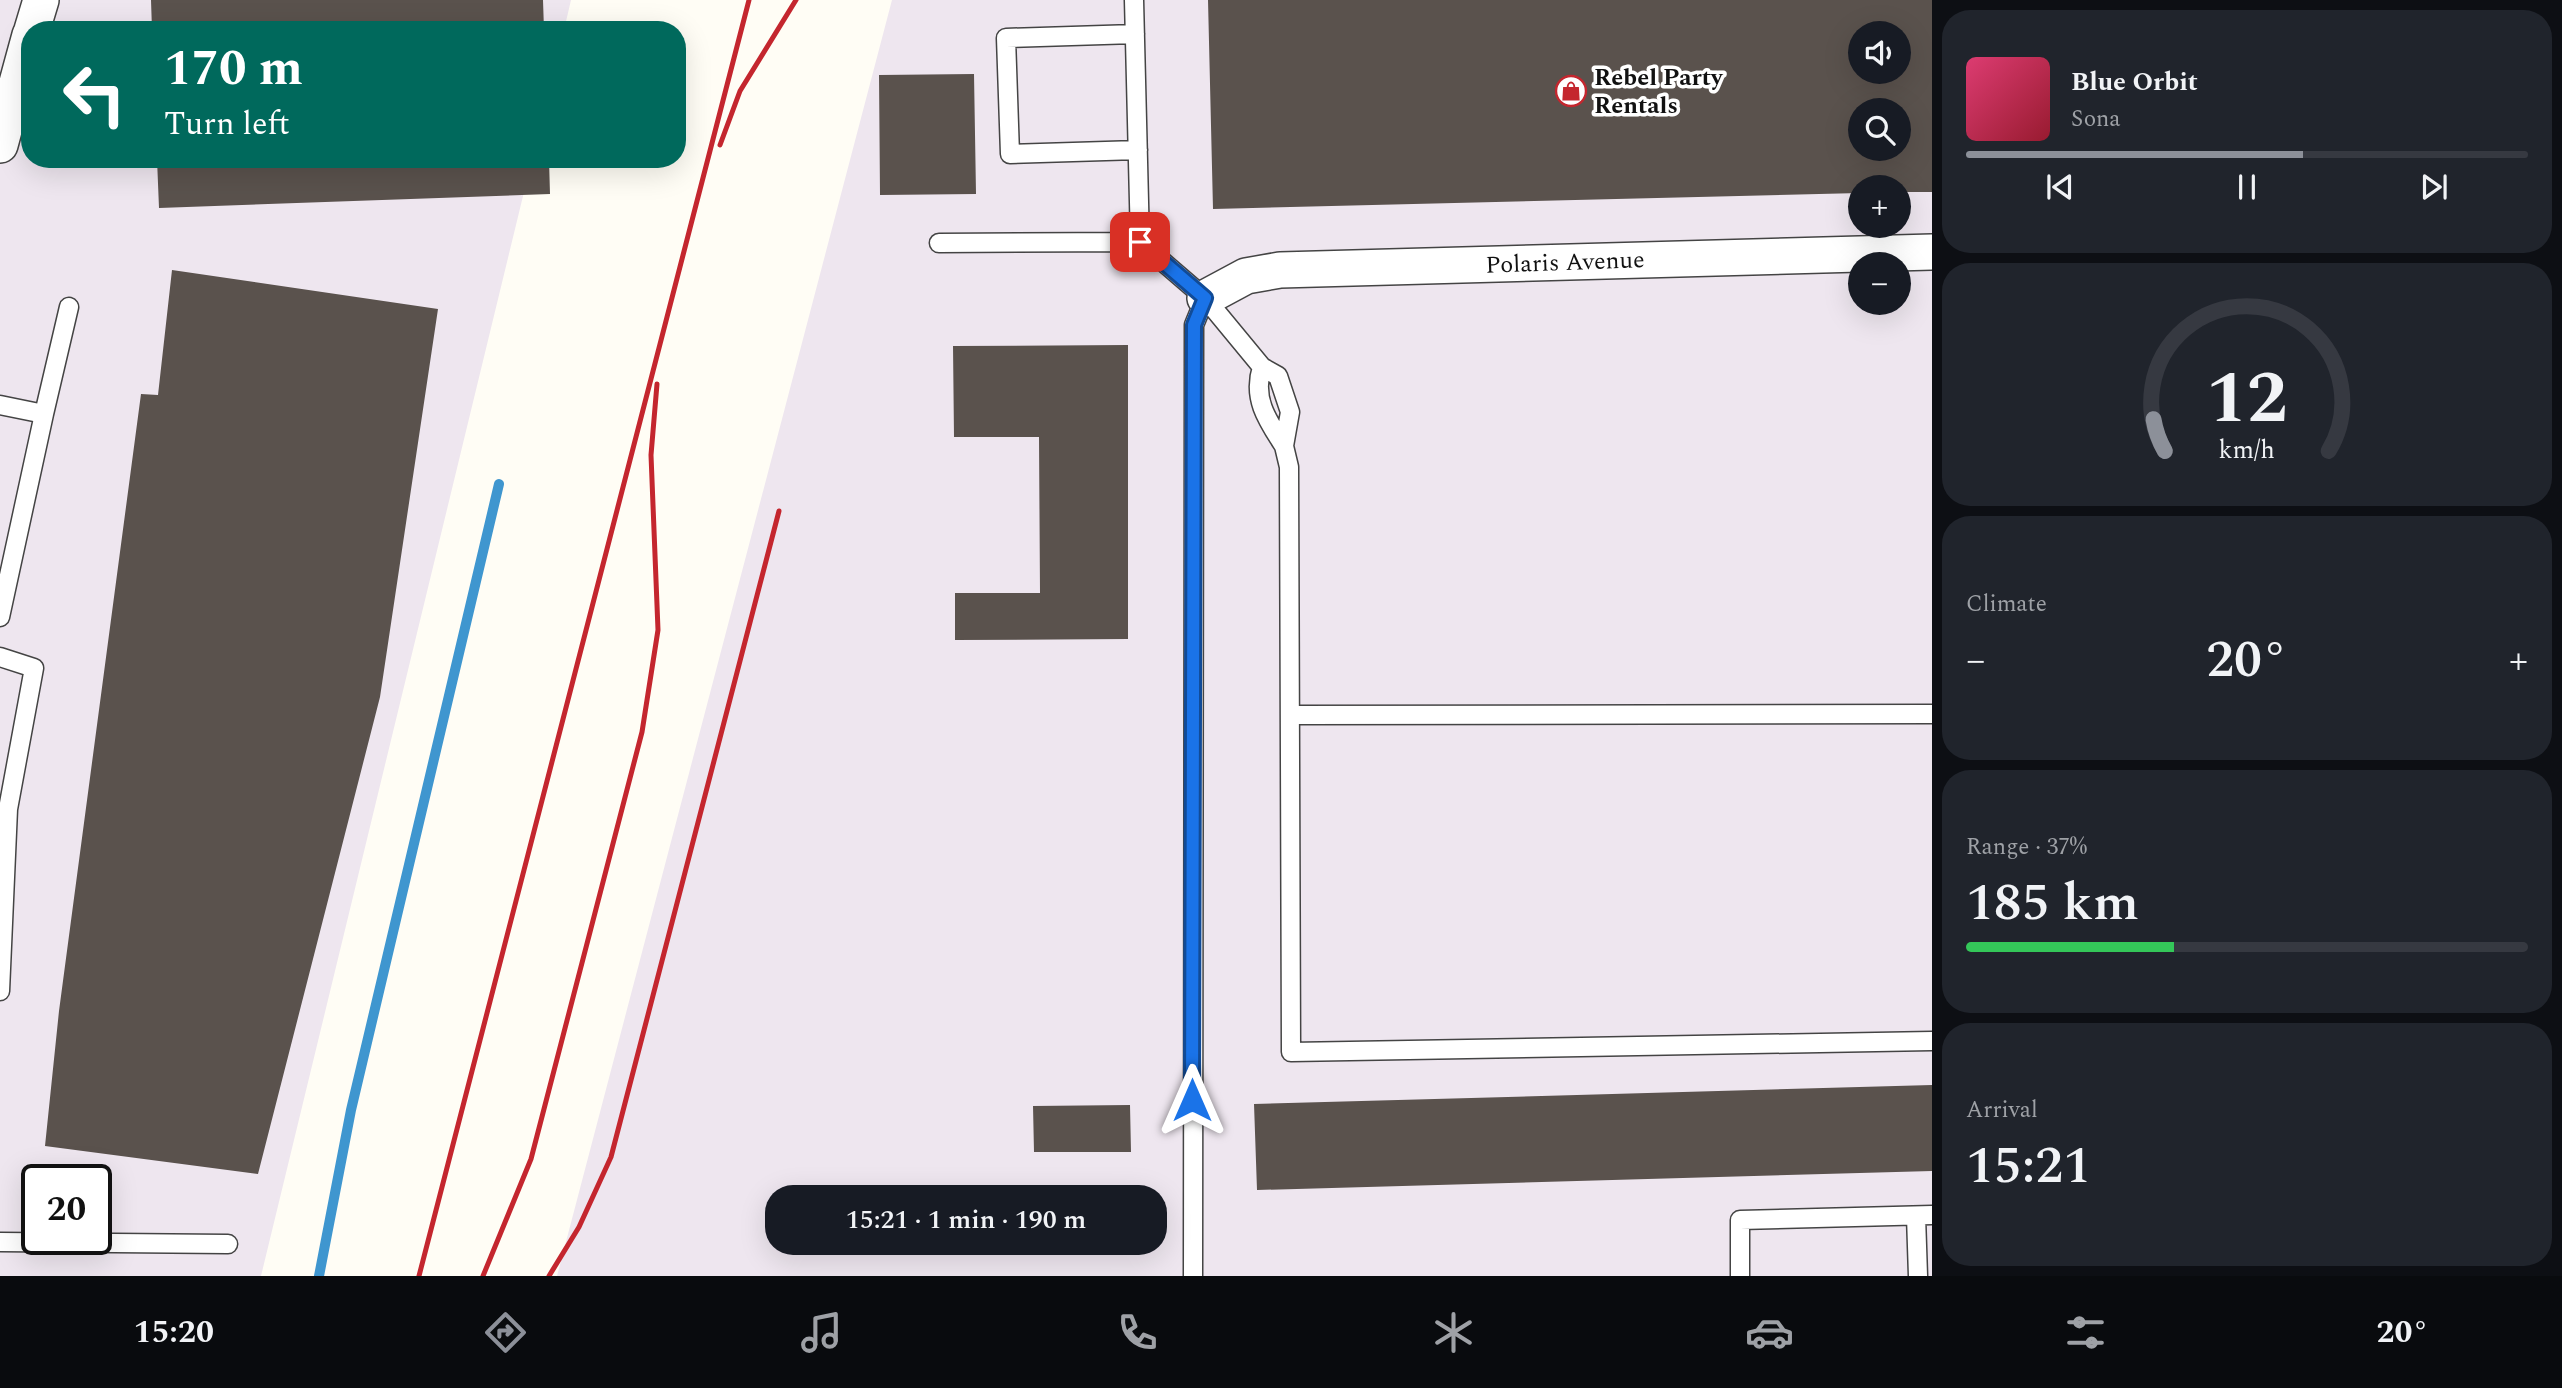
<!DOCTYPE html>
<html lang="en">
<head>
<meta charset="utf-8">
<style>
  body { margin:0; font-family:Spectral,serif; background:#20242c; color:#f1f3f6; height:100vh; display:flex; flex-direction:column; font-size:26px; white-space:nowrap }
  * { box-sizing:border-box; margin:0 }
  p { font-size:23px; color:#9ea1a6 }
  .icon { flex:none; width:38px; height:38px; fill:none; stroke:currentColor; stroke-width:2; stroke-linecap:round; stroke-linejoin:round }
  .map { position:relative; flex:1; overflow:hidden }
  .details { display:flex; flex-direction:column; gap:10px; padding:10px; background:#0d0f14; width:630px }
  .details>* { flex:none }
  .guide { position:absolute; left:21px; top:21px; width:665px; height:147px; border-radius:28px; box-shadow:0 7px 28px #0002; background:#00695c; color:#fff; overflow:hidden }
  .fabs { position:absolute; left:1848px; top:21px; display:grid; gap:14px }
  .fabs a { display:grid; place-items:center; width:63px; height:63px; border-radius:50%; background:#171b24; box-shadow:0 7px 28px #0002; font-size:35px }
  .speed { position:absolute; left:21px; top:1164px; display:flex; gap:14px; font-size:35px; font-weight:700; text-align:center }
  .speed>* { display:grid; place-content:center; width:91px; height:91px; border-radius:50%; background:#171b24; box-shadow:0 7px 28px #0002; line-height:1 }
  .speed .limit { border:4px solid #111; border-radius:10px; background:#fff; color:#111 }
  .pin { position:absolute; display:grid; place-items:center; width:60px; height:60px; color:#fff; margin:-30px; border-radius:14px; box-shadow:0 4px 10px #0006 }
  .me { position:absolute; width:77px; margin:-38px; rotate:0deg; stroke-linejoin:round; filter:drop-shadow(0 0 5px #0008) }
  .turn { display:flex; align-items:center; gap:24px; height:147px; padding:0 28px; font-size:32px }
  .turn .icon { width:91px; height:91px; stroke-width:2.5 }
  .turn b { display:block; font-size:49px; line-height:60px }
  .big { font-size:52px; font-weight:600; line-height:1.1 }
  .details .card { flex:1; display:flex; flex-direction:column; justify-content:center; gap:10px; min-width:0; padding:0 24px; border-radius:28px; background:#20242c }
  .details .dial { align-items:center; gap:0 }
  .dial svg { height:182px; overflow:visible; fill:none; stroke:#363941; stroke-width:7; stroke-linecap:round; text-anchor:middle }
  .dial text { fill:#f1f3f6; stroke:none }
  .song { display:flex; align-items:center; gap:21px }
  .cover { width:84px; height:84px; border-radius:10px; background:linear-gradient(135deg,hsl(340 70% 55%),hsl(350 70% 35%)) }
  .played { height:7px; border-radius:4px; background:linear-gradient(90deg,#8c9099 60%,#363941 60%) }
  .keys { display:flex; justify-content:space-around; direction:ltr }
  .heat { display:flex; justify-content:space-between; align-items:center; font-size:38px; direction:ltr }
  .charge { height:10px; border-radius:5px; background:linear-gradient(90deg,#34c759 37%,#363941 0) }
  .trip { position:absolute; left:765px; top:1185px; width:402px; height:70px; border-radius:28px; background:#171b24; box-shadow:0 7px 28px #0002; font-weight:600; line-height:70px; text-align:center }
  .menu { display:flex; height:112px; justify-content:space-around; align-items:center; background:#090b0e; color:#9ea1a6 }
  .menu .icon { width:49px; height:49px }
  .menu .current { color:#8c9099 }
  .menu b { font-size:32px; color:#f1f3f6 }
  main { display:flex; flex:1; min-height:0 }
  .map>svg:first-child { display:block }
  .industrial { fill:#eee6ef; fill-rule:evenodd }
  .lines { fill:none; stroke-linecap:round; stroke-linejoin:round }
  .stream { stroke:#3f96cf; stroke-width:10 }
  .building { fill:#5a524d; fill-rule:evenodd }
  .service-casing { stroke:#444; stroke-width:21 }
  .minor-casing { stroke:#444; stroke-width:38 }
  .service { stroke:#fff; stroke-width:18 }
  .minor { stroke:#fff; stroke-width:35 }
  .rail { stroke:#c4262e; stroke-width:5 }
  .route-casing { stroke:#114b97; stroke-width:18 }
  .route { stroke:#1a73e8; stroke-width:12 }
  .labels { text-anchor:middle; stroke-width:7; stroke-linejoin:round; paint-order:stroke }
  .poi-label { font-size:24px; font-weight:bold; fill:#111; stroke:#fff; text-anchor:start }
  .street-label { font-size:24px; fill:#111; stroke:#fff }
</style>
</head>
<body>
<main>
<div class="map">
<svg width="1932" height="1276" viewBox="0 0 1932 1276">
  <rect width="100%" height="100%" fill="#fffdf5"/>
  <path class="industrial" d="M0,0H571L564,30H30V159H532L261,1276H0ZM37,1180H96V1239H37Z
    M892,0H1932V1276H557ZM1860,33H1899V72H1860ZM1860,110H1899V149H1860ZM1860,187H1899V226H1860ZM1860,264H1899V303H1860ZM777,1197H1155V1242H777Z"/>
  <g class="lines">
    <path class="stream" d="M319,1276L351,1110L499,484"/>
  </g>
  <path class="building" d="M151,0H543L544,30H152Z
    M1208,0H1932V192H1899V187H1860V193L1213,209ZM1860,33H1899V72H1860ZM1860,110H1899V149H1860Z
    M974,74L976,194L880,195L879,75Z
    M157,159H549L550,194L159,208Z
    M172,270L438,309L380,697L258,1174L45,1146L59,1011L141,394L158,395Z
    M1128,345V639L955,640V593H1040L1039,437H954L953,346Z
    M1932,1085V1171L1257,1190L1254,1104Z
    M1130,1105L1131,1152H1034L1033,1106Z"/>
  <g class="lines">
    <g class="service-casing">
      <path id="service" d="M1134,0L1140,242
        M1135,34L1006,38L1010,154L1138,150
        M939,243L1140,242L1205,298L1262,367L1278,376L1290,412L1284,446C1267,420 1252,398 1262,367
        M0,405L44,414L69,307
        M1284,446L1289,467L1291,1052L1932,1041
        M0,617L44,414
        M0,657L34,668L8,809L0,991
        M1292,715L1932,714
        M1916,1216L1918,1276
        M0,1242L228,1244
        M1193,1276L1194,325L1205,298
        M1740,1276V1220L1932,1215"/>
    </g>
    <g class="minor-casing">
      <path id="minor" d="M32,30L41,0
        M0,145L30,35
        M1205,298L1246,276L1280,270L1932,252"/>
    </g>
    <use href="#service" class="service"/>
    <use href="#minor" class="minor"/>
    <path class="rail" d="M720,145L740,91L796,0
      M419,1276L749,0
      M483,1276L531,1159L642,732L658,630L651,455L657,384
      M549,1276L579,1227L611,1157L779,511"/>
  </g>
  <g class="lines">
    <g class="route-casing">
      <path id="route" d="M1140,242L1205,298L1194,325L1192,1100"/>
    </g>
    <use href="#route" class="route"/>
  </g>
  <defs>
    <g id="shop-ring" transform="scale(1.575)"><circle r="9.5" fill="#fff" stroke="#c4262e" stroke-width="1.5"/><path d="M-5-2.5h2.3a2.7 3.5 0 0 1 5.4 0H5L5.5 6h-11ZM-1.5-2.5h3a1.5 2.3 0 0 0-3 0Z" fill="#c4262e"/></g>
  </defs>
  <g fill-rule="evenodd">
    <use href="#shop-ring" x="1571" y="91"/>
  </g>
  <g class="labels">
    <g class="poi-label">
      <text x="1594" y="85">Rebel Party<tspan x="1594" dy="28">Rentals</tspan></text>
    </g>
    <g class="street-label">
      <text transform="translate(1565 262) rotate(-2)" y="8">Polaris Avenue</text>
    </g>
  </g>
</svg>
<div class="fabs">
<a><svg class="icon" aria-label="sound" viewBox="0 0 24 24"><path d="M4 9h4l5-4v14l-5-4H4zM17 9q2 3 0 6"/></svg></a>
<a><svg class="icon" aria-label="search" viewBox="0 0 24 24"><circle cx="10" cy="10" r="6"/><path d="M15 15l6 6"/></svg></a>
<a>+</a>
<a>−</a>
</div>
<div class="speed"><div class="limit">20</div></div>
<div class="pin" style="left:1140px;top:242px;background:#d93025"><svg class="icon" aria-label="arrive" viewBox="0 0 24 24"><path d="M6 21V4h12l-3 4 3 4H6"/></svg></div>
<svg class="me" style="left:1192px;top:1100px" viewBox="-20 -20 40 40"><path d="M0-17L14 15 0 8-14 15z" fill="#1a73e8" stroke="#fff" stroke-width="4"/></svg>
<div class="trip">15:21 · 1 min · 190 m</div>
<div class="guide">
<div class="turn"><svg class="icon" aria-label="left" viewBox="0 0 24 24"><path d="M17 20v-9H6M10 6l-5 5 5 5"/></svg><div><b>170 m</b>Turn left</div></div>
</div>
</div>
<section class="details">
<div class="card">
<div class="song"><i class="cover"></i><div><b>Blue Orbit</b><p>Sona</p></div></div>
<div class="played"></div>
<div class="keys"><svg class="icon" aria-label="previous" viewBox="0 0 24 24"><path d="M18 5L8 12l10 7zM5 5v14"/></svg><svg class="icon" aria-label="pause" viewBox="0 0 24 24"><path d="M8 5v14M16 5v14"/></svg><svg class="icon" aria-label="next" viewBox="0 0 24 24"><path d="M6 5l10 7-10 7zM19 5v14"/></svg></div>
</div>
<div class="card dial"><svg viewBox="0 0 100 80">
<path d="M14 69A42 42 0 1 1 86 69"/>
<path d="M14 69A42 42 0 0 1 9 55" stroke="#8c9099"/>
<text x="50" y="56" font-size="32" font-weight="700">12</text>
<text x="50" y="72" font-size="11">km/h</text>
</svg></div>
<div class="card"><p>Climate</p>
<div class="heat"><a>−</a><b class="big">20°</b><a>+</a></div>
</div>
<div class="card"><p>Range · 37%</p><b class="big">185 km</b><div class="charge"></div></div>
<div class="card"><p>Arrival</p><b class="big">15:21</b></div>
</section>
</main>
<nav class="menu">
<b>15:20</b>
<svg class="icon current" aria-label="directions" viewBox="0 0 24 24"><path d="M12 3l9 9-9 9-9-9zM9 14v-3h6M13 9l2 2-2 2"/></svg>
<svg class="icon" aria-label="music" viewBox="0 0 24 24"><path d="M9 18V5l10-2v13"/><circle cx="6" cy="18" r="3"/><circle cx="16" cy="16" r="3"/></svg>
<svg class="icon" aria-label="phone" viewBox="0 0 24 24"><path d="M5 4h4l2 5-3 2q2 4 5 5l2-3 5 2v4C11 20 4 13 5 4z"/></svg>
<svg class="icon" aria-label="climate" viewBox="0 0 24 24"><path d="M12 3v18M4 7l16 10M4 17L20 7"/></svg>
<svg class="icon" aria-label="car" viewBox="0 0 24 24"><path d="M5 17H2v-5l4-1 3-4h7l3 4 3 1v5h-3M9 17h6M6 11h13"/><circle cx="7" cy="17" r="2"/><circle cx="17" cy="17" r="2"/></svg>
<svg class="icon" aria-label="filters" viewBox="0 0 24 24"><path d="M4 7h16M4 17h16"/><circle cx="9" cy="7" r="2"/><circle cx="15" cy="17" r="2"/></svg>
<b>20°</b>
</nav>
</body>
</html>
